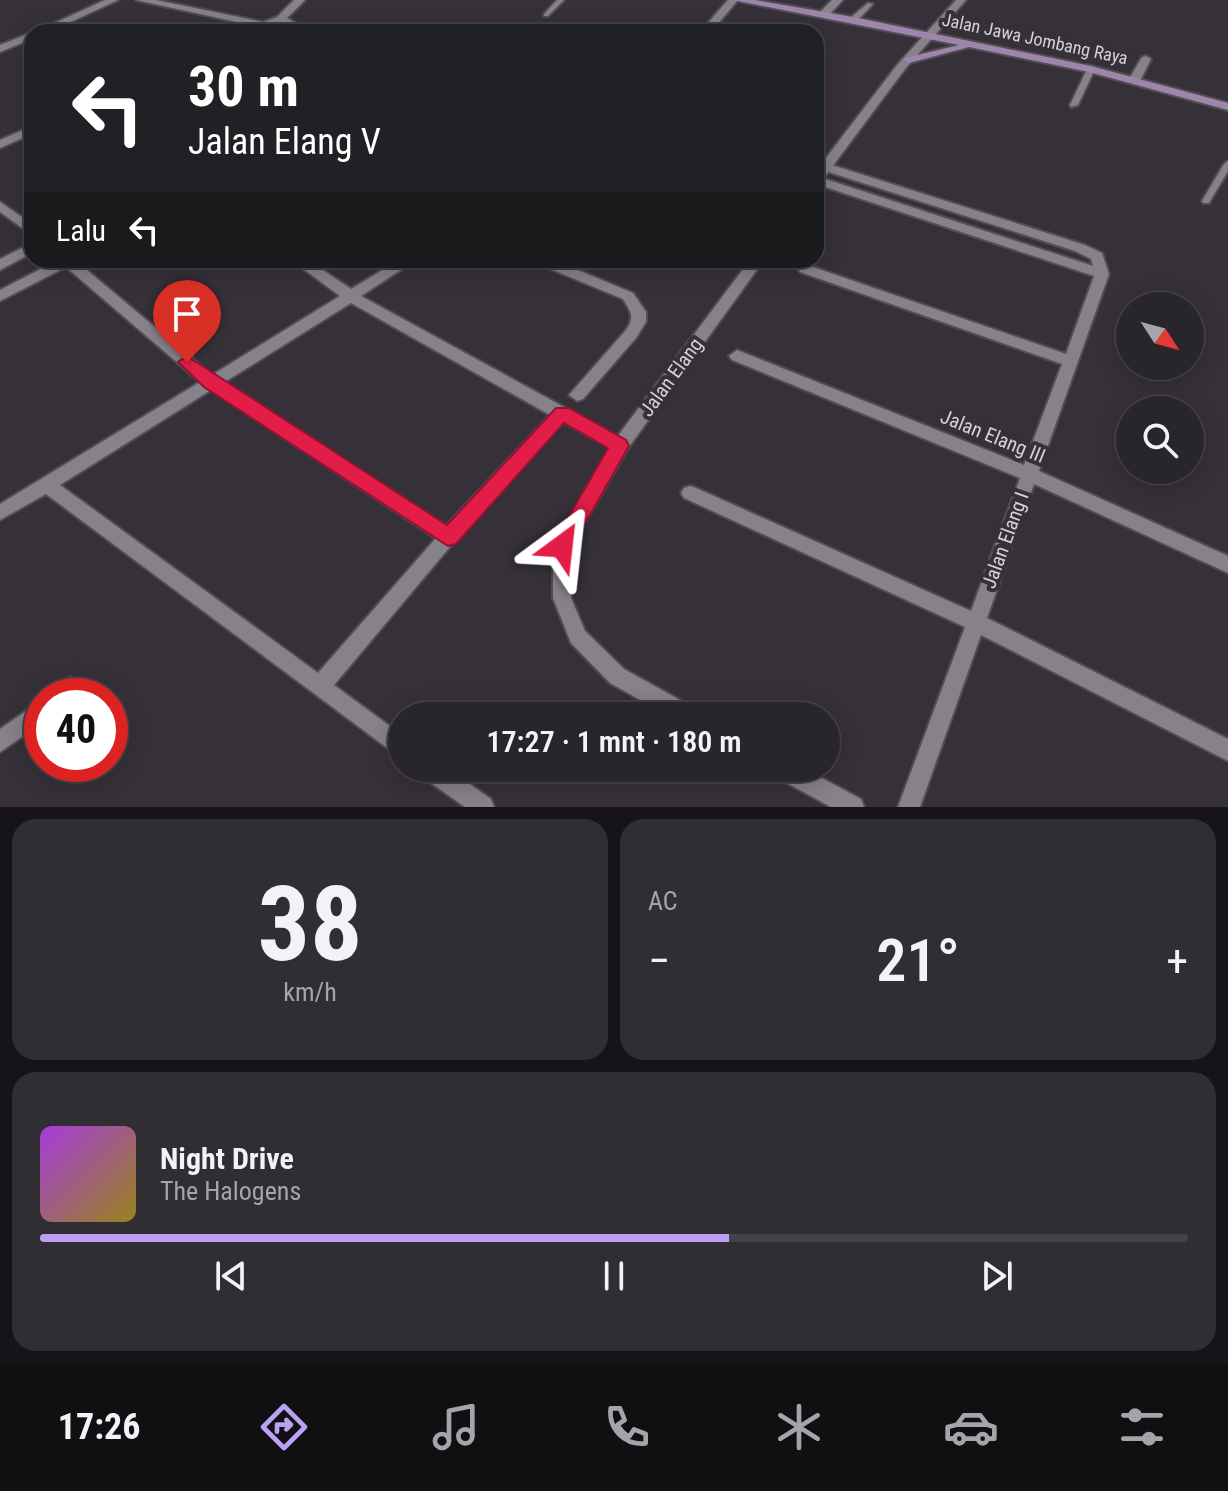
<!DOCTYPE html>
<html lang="id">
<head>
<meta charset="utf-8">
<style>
  body { margin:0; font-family:"Roboto Condensed",sans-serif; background:#302d33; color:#f1f3f6; height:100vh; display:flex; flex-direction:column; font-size:30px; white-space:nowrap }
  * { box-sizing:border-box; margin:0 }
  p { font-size:26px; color:#a5a5a9 }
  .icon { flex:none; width:44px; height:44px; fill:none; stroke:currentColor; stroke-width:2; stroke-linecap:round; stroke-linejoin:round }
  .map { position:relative; height:807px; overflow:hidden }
  .details { display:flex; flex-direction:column; gap:12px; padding:12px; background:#161418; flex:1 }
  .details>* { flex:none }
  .banner { position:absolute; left:24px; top:24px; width:800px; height:244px; border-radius:24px; box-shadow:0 4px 20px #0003,0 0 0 2px #444247; background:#202124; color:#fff; overflow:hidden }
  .needle { width:52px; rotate:126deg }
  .controls { position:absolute; left:1116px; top:292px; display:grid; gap:16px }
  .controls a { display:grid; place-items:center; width:88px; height:88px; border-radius:50%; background:#28252b; box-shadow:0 4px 20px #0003,0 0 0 2px #444247; font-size:40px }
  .speed { position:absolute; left:24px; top:678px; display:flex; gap:16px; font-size:40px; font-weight:700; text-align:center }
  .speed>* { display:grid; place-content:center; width:104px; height:104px; border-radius:50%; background:#28252b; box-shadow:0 4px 20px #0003,0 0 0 2px #444247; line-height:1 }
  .speed .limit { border:12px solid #d22; background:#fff; color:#111 }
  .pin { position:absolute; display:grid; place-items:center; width:68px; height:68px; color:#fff; margin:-82px -34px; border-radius:50% 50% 50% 0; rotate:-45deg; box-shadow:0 0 8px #0007 }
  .pin .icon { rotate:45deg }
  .me { position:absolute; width:88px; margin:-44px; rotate:30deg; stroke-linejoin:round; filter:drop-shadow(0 0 6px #0008) }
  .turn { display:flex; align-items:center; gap:28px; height:168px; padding:0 32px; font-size:36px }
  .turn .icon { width:104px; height:104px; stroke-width:2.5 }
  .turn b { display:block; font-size:56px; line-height:68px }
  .then { display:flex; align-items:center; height:76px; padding:0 32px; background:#0003; gap:16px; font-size:30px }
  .big { font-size:60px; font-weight:600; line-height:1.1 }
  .details .widget { flex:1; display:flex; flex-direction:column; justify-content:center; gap:12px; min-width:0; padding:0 28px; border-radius:24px; background:#302d33 }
  .details .dial { align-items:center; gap:0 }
  .dial b { font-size:104px; line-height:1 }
  .song { display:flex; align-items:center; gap:24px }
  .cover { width:96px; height:96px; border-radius:12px; background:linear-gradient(135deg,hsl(280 70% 55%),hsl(50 70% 35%)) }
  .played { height:8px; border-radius:4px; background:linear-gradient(90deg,#bca0f2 60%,#444247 60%) }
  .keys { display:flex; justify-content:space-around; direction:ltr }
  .heat { display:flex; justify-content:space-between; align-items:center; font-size:44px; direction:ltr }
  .details .tiles { flex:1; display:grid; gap:12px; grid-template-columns:1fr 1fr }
  .widget:last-child { grid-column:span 2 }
  .trip { position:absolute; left:388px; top:702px; width:452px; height:80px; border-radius:40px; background:#28252b; box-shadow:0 4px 20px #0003,0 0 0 2px #444247; font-weight:600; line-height:80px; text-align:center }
  .tabs { display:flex; height:128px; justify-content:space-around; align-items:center; background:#100f11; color:#a5a5a9 }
  .tabs .icon { width:56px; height:56px }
  .tabs .on { color:#bca0f2 }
  .tabs b { font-size:36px; color:#f1f3f6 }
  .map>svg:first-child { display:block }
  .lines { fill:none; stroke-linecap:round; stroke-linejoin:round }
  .service-casing { stroke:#504d53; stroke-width:4 }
  .minor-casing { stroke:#504d53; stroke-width:4 }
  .tertiary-casing { stroke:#504d53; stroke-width:4 }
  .secondary-casing { stroke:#504d53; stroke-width:4 }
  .service { fill:#87818a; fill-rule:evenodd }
  .minor { fill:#87818a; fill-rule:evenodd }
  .tertiary { fill:#87818a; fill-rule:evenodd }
  .secondary { fill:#9d85ab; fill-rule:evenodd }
  .route { fill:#e11d48; stroke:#92132f; stroke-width:2 }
  .labels { text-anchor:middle; stroke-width:8; stroke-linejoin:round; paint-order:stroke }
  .far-street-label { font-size:18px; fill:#d4d2d6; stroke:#363139 }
  .street-label { font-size:20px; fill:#d4d2d6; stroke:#363139 }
</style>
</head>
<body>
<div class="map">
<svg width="1228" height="807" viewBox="0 0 1228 807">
  <rect width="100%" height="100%" fill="#363139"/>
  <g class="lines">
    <g class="service-casing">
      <path id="service" d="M557,0H564L548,16H544V14Z
        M868,3L873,4L856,22H850V18Z
        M1088,67L1095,69L1078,105L1071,107L1070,105Z
        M1228,161V171L1210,201L1209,203H1203L1202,201L1224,164Z"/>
    </g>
    <g class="minor-casing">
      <path id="minor" d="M105,0H118L49,32H35Z
        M136,0H156L263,22L277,17L294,0H305L287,18L311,32H298L280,23L264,28Z
        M728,0H738L711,32H700Z
        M832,0H843L828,16H820V12Z
        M33,32L32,39L0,52V45Z
        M1146,56L1151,59L1141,79L1131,81L1129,79L1142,57Z
        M32,126V134L0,148V140Z
        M816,160L1085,245L1102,253L1109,274L1039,471L1228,556V573L1034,484L987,618L1228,739V761L981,635L920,807H898L965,627L684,498L681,493L684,488L690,486L696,488L971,611L1020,478L732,360L729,356L737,350L742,352L1024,465L1062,364L800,272L798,269L805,264L810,266L1066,354L1094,276L816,184V176L1093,266L1091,259L1075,251L816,168Z
        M0,202L32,224V235L0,212Z
        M32,243V253L0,270V259Z
        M58,260H75L212,375L340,296L291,260H308L351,289L399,260H416L361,296L626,441L628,446L626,451L620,453L563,422L454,542L334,685L402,735V759L46,494L0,520V504L200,382L66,267L0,301V290ZM351,303L550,415L446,526L223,383ZM211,390L436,538L318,673L60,485Z
        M534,260H554L633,293L646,312V322L636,338L583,399L577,401L569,395L626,330C635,317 631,312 623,299L536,263Z
        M71,677L78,680L81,687L78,694L50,696L53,689Z
        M42,700V723L0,752V729Z
        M418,768H447L491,799L494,807H465L421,776Z"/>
    </g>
    <g class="tertiary-casing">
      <path id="tertiary" d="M956,0H966L905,69L820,183L816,184V171L897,65Z
        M750,260H764L626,451L571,547V598L585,631L624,669L696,709L699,716H669L610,683L571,643L553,598V546L614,441Z
        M771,768H803L861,799L864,807H831L774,776Z"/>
    </g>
    <g class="secondary-casing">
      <path id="secondary" d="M733,0H755L853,17L1091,66L1228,103V110L1089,72L969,47L909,63L904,60L905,58L959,45Z"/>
    </g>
    <use href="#service" class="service"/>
    <use href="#minor" class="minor"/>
    <use href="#tertiary" class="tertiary"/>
    <use href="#secondary" class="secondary"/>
  </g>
  <path class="route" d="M187,356L447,525L556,408H569L626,440L629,446L569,552L562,555L555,552L552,546L608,448L564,423L456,544L448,546L204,387L178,362Z"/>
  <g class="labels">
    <g class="far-street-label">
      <text transform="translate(1035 39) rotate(12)" y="6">Jalan Jawa Jombang Raya</text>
    </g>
    <g class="street-label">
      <text transform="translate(671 377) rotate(-54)" y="7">Jalan Elang</text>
      <text transform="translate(993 436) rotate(22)" y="7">Jalan Elang III</text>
      <text transform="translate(1005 540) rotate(-70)" y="7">Jalan Elang I</text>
    </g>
  </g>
</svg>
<div class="controls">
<a><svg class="needle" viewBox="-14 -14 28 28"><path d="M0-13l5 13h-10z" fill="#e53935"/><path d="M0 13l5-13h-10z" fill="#a5a5a9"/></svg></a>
<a><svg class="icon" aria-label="search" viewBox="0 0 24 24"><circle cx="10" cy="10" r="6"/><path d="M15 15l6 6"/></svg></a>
</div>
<div class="speed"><div class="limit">40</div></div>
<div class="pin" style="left:187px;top:362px;background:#d93025"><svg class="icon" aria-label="arrive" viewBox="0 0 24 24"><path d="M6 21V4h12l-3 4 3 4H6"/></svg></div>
<svg class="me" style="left:562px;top:546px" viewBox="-20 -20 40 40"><path d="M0-17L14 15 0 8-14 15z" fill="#e11d48" stroke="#fff" stroke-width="4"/></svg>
<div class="trip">17:27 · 1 mnt · 180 m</div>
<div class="banner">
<div class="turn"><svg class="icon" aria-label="left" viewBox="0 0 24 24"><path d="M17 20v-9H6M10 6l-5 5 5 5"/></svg><div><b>30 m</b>Jalan Elang V</div></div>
<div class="then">Lalu<svg class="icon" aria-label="left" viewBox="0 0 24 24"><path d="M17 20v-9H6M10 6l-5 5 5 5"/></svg></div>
</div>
</div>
<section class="details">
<div class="tiles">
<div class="widget dial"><b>38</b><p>km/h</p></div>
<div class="widget"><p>AC</p>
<div class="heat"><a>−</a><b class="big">21°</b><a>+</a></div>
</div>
<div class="widget">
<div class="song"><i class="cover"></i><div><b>Night Drive</b><p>The Halogens</p></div></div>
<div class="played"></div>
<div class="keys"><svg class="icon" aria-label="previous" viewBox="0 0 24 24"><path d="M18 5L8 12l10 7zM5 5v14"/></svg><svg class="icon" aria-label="pause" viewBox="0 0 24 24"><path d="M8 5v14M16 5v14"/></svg><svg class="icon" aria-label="next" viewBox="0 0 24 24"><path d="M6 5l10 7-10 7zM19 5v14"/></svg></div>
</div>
</div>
</section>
<nav class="tabs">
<b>17:26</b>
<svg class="icon on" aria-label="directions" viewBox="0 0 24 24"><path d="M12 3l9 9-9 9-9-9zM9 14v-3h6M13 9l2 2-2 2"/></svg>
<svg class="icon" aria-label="music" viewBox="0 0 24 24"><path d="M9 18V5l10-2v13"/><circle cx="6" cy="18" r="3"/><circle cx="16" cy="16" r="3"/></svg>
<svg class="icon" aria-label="phone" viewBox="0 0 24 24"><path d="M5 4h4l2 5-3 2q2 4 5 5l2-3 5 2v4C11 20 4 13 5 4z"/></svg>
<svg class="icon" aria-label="climate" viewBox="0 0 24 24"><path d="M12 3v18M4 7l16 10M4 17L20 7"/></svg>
<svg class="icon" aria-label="car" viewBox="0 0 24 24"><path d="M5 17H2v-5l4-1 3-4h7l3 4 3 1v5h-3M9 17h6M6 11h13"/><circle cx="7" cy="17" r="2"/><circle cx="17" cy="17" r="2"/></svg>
<svg class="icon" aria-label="filters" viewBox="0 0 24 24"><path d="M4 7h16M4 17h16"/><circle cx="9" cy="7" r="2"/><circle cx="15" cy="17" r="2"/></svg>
</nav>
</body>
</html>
